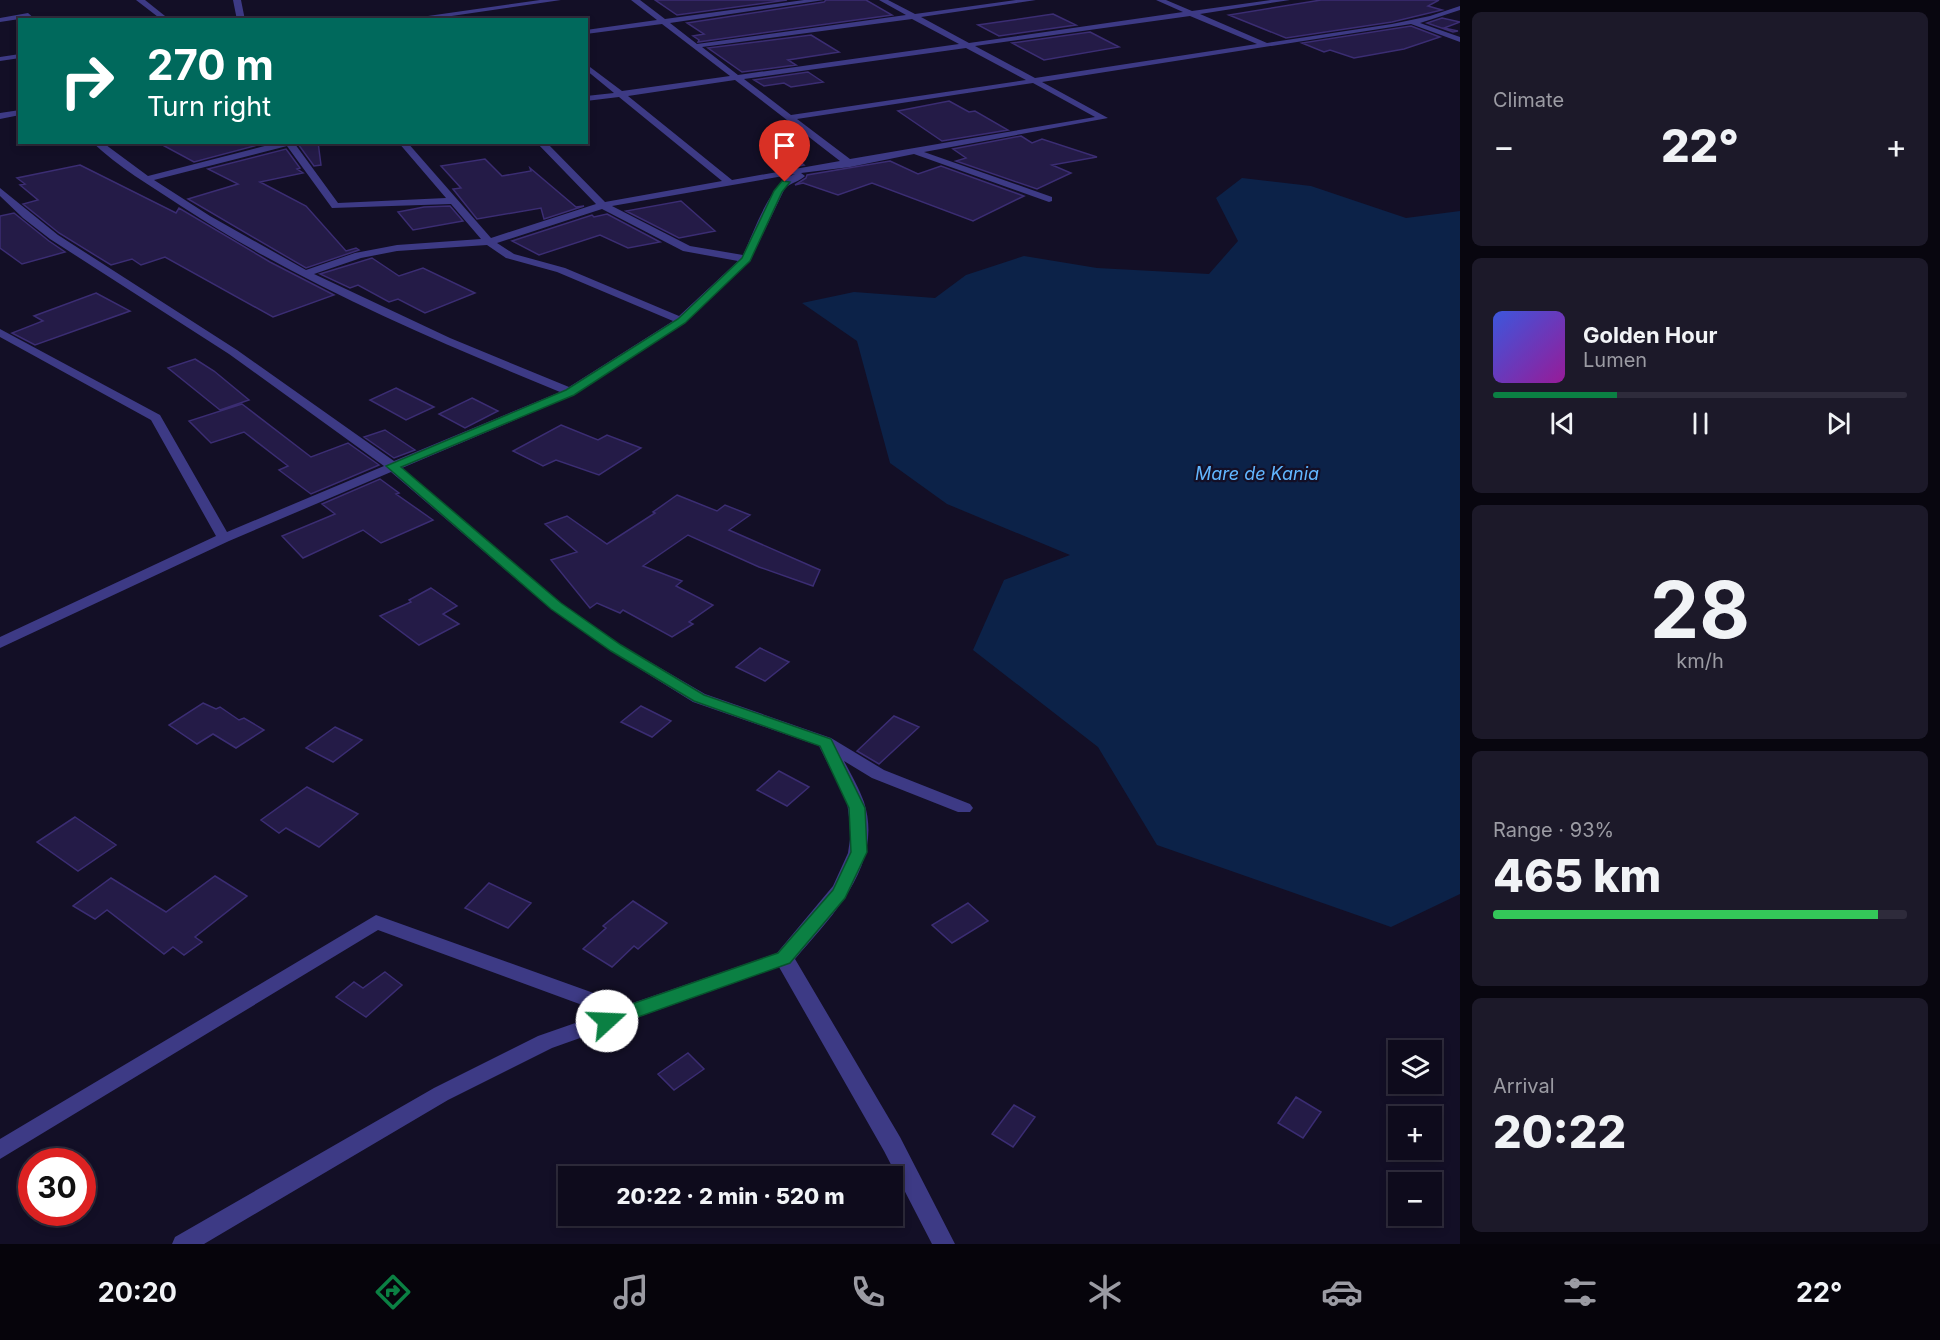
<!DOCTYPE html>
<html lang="en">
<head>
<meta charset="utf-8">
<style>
  body { margin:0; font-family:Inter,sans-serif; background:#1c1929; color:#f1f3f6; height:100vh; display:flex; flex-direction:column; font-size:22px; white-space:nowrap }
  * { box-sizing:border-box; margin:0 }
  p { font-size:20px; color:#9b9ba3 }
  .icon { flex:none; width:33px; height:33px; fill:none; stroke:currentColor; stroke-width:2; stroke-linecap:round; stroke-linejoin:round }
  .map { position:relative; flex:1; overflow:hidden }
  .details { display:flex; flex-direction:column; gap:12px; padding:12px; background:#08060f; width:480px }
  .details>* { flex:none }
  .guide { position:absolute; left:18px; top:18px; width:570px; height:126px; border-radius:0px; box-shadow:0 3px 9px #0003,0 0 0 2px #2e2b3b; background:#00695c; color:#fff; overflow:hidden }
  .controls { position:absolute; left:1388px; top:1040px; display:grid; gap:12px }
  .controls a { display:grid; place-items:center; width:54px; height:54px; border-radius:0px; background:#0e0b1c; box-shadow:0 3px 9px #0003,0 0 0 2px #2e2b3b; font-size:30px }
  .speed { position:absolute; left:18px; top:1148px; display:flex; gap:12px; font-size:30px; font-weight:700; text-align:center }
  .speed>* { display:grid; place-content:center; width:78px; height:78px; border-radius:50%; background:#0e0b1c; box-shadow:0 3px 9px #0003,0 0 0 2px #2e2b3b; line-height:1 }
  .speed .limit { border:9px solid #d22; background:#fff; color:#111 }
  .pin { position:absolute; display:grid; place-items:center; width:51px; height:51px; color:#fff; margin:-62px -26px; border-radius:50% 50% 50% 0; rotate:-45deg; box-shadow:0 0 6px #0007 }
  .pin .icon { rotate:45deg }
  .me { position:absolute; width:66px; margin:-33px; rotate:70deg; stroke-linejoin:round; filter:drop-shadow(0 0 4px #0008) }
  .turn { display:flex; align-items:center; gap:21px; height:126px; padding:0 30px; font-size:27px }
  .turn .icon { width:78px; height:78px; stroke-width:2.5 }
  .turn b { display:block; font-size:42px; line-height:51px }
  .big { font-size:45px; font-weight:800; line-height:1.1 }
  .details .widget { flex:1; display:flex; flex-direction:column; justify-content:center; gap:9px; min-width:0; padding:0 21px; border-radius:9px; background:#1c1929 }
  .details .dial { align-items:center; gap:0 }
  .dial b { font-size:78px; line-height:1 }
  .song { display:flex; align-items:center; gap:18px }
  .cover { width:72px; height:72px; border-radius:9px; background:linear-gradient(135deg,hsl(230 70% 55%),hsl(300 70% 35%)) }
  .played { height:6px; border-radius:3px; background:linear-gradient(90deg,#0b8043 30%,#2e2b3b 30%) }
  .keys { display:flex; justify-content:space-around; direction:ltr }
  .heat { display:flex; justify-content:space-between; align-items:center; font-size:33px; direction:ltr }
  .charge { height:9px; border-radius:4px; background:linear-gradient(90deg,#34c759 93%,#2e2b3b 0) }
  .trip { position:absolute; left:558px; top:1166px; width:345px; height:60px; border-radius:0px; background:#0e0b1c; box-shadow:0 3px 9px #0003,0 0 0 2px #2e2b3b; font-weight:800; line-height:60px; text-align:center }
  .tab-bar { display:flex; height:96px; justify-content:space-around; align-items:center; background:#06040b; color:#9b9ba3 }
  .tab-bar .icon { width:42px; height:42px }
  .tab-bar .active { color:#0b8043 }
  .tab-bar b { font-size:27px; color:#f1f3f6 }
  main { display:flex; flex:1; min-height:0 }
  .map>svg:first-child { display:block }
  .water { fill:#0c2248 }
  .building { fill:#241b47; stroke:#3b2d73; stroke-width:1.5 }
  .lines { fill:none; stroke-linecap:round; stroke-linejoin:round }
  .minor { fill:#3d3a85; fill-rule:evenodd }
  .route { fill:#0b8043; stroke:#07532c; stroke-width:1.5 }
  .labels { text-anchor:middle; stroke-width:4.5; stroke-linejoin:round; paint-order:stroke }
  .water-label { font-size:18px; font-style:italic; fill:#62b6ff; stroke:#130f26 }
</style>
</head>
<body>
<main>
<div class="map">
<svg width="1460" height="1244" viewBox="0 0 1460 1244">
  <rect width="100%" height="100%" fill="#130f26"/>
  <path class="water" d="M1242,178L1311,186L1406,218L1460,211V894L1391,927L1157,845L1098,747L973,650L1004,580L1070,555L947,504L890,463L857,341L802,303L854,292L935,298L966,275L1024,256L1097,268L1209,274L1238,241L1216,198Z"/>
  <path class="building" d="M655,0H787L677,15Z
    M826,0H866L892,15L698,42L699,40L693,36L704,34L687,23L824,2Z
    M1321,0H1439L1428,6L1442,10L1392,22L1286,38L1229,15Z
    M1053,14L1076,25L999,36L978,25Z
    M1442,18L1460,22L1444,28L1458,31L1453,32L1427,23Z
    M1411,26L1440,37L1404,49L1354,58L1330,50L1324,52L1302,43Z
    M1090,32L1119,47L1044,60L1012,43Z
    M811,35L839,52L788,60L796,65L742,72L708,48Z
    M808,72L823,82L791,87L784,83L764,86L754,80Z
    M949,101L969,112L975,111L1008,130L942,141L898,111Z
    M1021,136L1032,143L1042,139L1097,157L1052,165L1071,173L1037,189L956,161L966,158L953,149Z
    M157,142H269L194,162Z
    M299,142H318L321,165L314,166L298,144Z
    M286,149L300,168L297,169L303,173L260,182L306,206L346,251L356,248L359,250L306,268L188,199L238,184L208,169Z
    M485,159L502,176L531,171L530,168L576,207L584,206L544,219L541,208L477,219L453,189L461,188L441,166Z
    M798,160L804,165L775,170L769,165Z
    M890,161L918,174L941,166L1024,196L973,221L872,183L838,195L803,183L795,185L806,178L807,175Z
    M80,165L176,213L179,208L270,262L334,295L273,317L165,257L141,265L132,259L111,265L59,233L23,204L38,200L20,185L25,184L17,178Z
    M681,201L715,231L679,238L626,211Z
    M450,206L463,221L413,230L398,212L424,207Z
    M14,213L49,241L65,252L22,264L0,248V216Z
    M607,214L660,242L628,248L600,235L539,255L512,241L592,215L594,217Z
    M372,258L399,276L423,268L475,293L425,313L398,299L389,302L358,285L350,288L320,274Z
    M96,293L130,311L35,345L12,333L43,321L34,316Z
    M195,359L214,371L249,400L220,410L168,368Z
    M396,388L434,407L406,420L370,400Z
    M472,398L498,411L465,428L439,414Z
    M242,404L311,457L348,443L379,465L311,494L279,470L288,466L244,432L211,443L189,421Z
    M561,425L598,440L607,435L641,448L599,475L556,460L543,466L513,451Z
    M385,430L415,450L394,458L364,437Z
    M380,479L399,493L396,494L433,520L381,543L363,530L303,558L282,536L335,514L322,504Z
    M677,495L717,511L725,505L750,515L729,530L820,570L813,586L759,567L688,535L643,566L682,581L676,586L713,605L689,622L693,624L672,637L623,610L620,613L597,603L590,608L551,560L577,552L545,524L567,516L607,544L655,513L653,512Z
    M431,588L457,606L443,614L459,624L419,645L380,616L411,602L409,600Z
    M760,648L789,662L765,681L736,667Z
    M203,703L216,709L220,707L239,720L244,718L264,730L236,748L213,734L197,744L169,725Z
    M641,706L671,721L652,737L621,722Z
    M894,716L919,727L879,764L857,751Z
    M335,727L362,740L333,762L306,748Z
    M779,771L809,787L787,806L757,790Z
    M307,787L358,814L319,847L286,828L279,833L261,820Z
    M75,817L116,845L78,871L37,842Z
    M215,876L247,896L195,937L202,942L184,955L173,947L164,954L107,910L95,919L73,906L111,878L166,912Z
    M489,883L531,903L508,928L465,908Z
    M633,901L667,923L638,949L634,946L612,967L583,949L606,928L603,926Z
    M968,903L988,921L952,943L932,925Z
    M385,972L402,985L366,1017L336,997L354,982L363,988Z
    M688,1053L704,1069L674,1090L658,1074Z
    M1296,1097L1321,1112L1303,1138L1278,1123Z
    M1014,1105L1035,1117L1013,1147L992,1134Z"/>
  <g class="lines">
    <path class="minor" d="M136,0H145L170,20H162Z
      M233,0H241L245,20H237Z
      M540,0H561L424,20H400Z
      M631,0H640L665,19L804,0H824L670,23L697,44L906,15L879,0H888L915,14L1016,0H1036L921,17L969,43L1183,12L1156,0H1166L1192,11L1271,0H1290L1200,14L1267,43L1392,24L1430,16L1460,6V10L1420,23L1460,37V42L1411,24L1042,82L1108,118L924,152L1052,197V201L1049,202L914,154L850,167L801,173L805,176C800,181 791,183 785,188L750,261L685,323L574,395L402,468L561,603L621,645L705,694L831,738L884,770L970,804L973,808L970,812H958L872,778L844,761C851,774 859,788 864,802C884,865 832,916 795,959L900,1137L955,1244H932L884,1151L779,967L552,1048L448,1100L204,1244H172L175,1237L434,1088L538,1036L604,1013L378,930L0,1159V1139L376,915L627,1005L777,953L833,886L848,853L851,832L847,802L819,746L693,702L611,651L551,609L391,472L229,541L0,648V637L216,536L151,420L0,337V329L160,415L227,532L384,466L229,354L50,239L23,218L0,196V188L58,235L237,350L394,461L560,392C429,338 299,283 181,206C151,186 118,167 92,142H102L148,176L280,142H297L295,144L338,203L446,198L398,142H407L491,238L596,204L536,142H546L605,202L722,181L619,97L586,101V96L614,93L586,70V64L622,91L730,76L662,24L586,34V30L657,20ZM1190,16L1257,44L1035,78L975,46ZM912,19L959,44L738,75L702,47ZM966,48L1026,80L791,115L744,79ZM735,80L840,161L732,180L628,96ZM1033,83L1095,117L850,159L797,119ZM287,146L332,208L451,204L481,239L397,245L355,253L306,270L210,216L154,180ZM795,174C770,182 754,232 743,255L690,246L612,206ZM602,209L683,251L738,261L679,316L565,268L514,254L497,243ZM487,245L506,258L557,272L673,321L569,387L450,338L314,274L361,258L397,251Z
      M28,13L36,20L26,18L0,22V18Z
      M20,54V58L0,61V57Z
      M20,110V115L0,119V113Z"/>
  </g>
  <path class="route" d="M782,181L790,182L782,192L750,261L685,323L574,395L401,467L561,603L621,645L704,695L831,739L865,808L867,852L845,898L790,963L607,1028L600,1026L597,1021L600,1015L778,953L833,890L851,852L849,808L820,746L694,701L611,651L551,609L386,466L566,390L678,319L742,258L774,191Z"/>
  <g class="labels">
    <g class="water-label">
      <text x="1257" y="480">Mare de Kania</text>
    </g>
  </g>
</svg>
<div class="controls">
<a><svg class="icon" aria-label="layers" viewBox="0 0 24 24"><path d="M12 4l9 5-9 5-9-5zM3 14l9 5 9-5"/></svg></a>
<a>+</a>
<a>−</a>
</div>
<div class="speed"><div class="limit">30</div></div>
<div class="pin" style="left:785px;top:182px;background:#d93025"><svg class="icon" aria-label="arrive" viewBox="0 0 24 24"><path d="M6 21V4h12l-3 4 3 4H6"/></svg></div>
<svg class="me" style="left:607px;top:1021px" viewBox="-20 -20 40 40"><circle r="19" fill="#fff"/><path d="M0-13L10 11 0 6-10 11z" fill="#0b8043"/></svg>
<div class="trip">20:22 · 2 min · 520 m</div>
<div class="guide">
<div class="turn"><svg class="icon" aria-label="right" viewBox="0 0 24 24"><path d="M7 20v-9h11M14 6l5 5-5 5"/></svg><div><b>270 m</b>Turn right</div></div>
</div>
</div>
<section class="details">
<div class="widget"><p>Climate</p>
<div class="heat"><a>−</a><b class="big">22°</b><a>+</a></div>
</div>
<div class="widget">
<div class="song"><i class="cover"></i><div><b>Golden Hour</b><p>Lumen</p></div></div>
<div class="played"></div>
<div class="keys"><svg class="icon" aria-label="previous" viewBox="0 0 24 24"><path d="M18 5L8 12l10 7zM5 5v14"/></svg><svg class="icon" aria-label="pause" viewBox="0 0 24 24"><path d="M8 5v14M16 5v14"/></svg><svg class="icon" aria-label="next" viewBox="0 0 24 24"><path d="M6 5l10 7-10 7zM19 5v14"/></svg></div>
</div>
<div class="widget dial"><b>28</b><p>km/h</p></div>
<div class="widget"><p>Range · 93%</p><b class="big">465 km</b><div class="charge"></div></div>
<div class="widget"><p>Arrival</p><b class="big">20:22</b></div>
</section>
</main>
<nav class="tab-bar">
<b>20:20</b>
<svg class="icon active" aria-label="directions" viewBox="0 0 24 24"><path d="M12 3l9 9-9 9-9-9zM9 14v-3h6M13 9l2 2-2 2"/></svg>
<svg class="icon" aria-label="music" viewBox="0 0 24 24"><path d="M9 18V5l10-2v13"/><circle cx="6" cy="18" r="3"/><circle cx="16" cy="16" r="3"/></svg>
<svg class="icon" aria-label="phone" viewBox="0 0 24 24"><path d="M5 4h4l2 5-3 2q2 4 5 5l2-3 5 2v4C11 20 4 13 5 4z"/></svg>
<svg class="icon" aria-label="climate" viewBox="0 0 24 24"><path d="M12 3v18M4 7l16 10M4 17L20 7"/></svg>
<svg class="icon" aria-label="car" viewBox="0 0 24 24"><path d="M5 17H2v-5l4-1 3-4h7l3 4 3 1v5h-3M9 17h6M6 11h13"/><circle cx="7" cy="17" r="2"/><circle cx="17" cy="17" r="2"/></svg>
<svg class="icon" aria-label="filters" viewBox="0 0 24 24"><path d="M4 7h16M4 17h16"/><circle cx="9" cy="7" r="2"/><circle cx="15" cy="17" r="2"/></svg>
<b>22°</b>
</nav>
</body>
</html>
